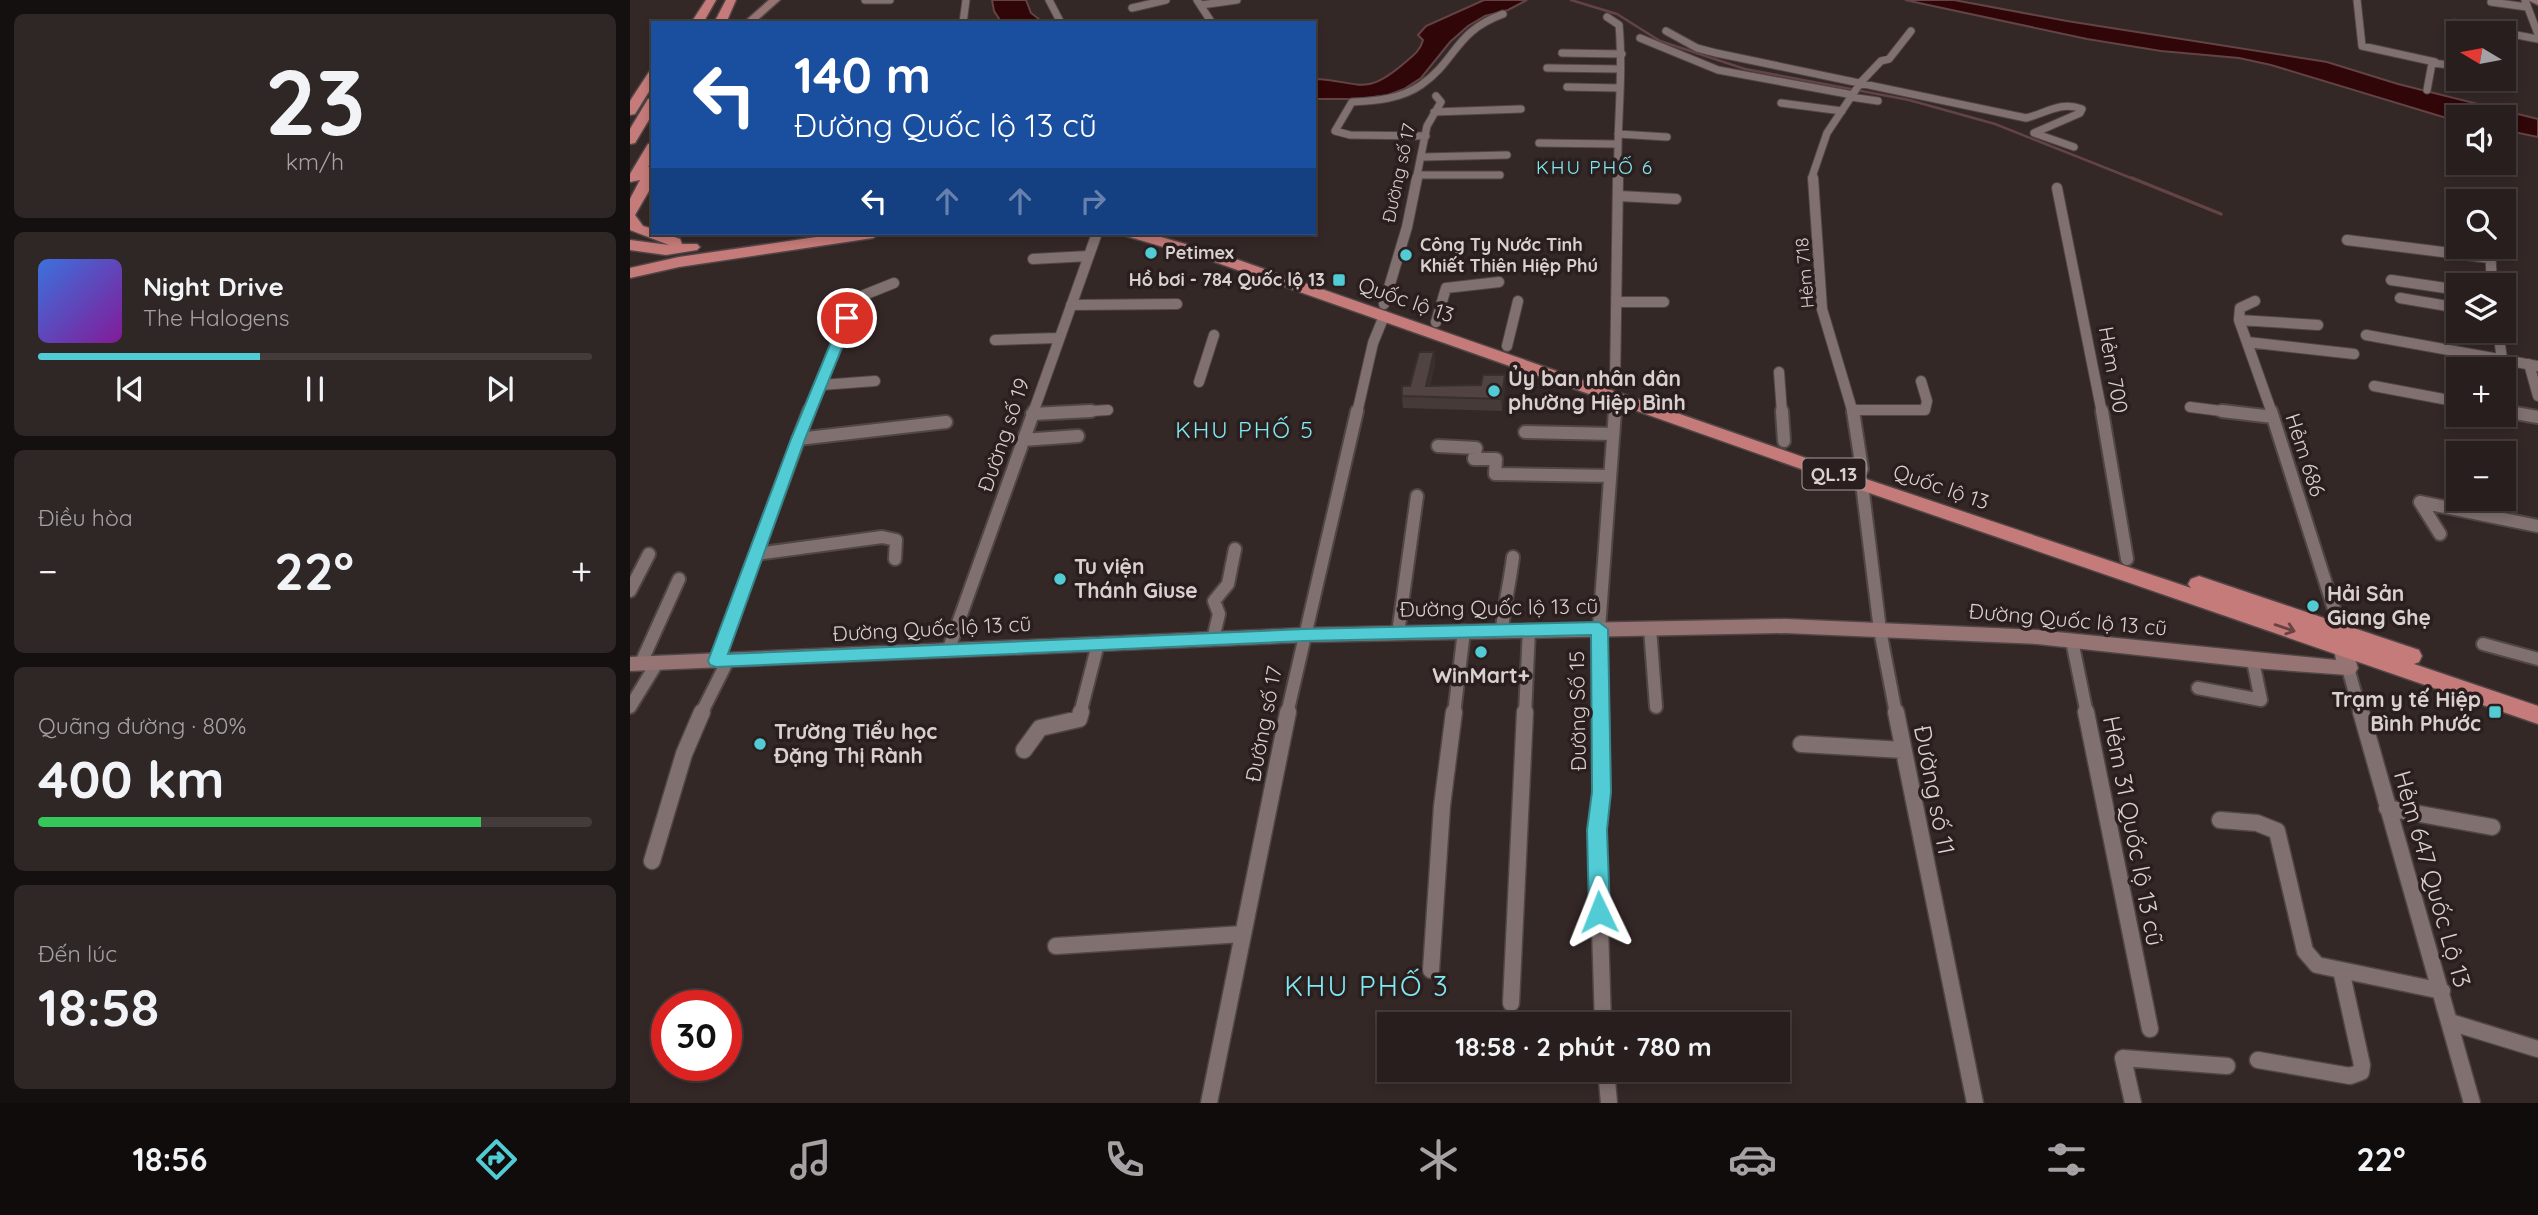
<!DOCTYPE html>
<html lang="vi">
<head>
<meta charset="utf-8">
<style>
  body { margin:0; font-family:Quicksand,sans-serif; background:#2f2726; color:#f1f3f6; height:100vh; display:flex; flex-direction:column; font-size:26px; white-space:nowrap }
  * { box-sizing:border-box; margin:0 }
  p { font-size:23px; color:#a4a2a4 }
  .icon { flex:none; width:38px; height:38px; fill:none; stroke:currentColor; stroke-width:2; stroke-linecap:round; stroke-linejoin:round }
  .map { position:relative; flex:1; overflow:hidden }
  .side { display:flex; flex-direction:column; gap:14px; padding:14px; background:#151010; width:630px }
  .side>* { flex:none }
  .banner { position:absolute; left:21px; top:21px; width:665px; height:214px; border-radius:0px; box-shadow:0 4px 10px #0003,0 0 0 2px #433c3b; background:#1a4fa0; color:#fff; overflow:hidden }
  .needle { width:46px; rotate:280deg }
  .buttons { position:absolute; left:1816px; top:21px; display:grid; gap:14px }
  .buttons a { display:grid; place-items:center; width:70px; height:70px; border-radius:0px; background:#271e1d; box-shadow:0 4px 10px #0003,0 0 0 2px #433c3b; font-size:35px }
  .speed { position:absolute; left:21px; top:990px; display:flex; gap:14px; font-size:35px; font-weight:700; text-align:center }
  .speed>* { display:grid; place-content:center; width:91px; height:91px; border-radius:50%; background:#271e1d; box-shadow:0 4px 10px #0003,0 0 0 2px #433c3b; line-height:1 }
  .speed .limit { border:10px solid #d22; background:#fff; color:#111 }
  .pin { position:absolute; display:grid; place-items:center; width:60px; height:60px; color:#fff; margin:-30px; border:4px solid #fff; border-radius:50%; box-shadow:0 2px 7px #0007 }
  .me { position:absolute; width:77px; margin:-38px; rotate:358deg; stroke-linejoin:round; filter:drop-shadow(0 0 5px #0008) }
  .turn { display:flex; align-items:center; gap:24px; height:147px; padding:0 28px; font-size:32px }
  .turn .icon { width:91px; height:91px; stroke-width:2.5 }
  .turn b { display:block; font-size:49px; line-height:60px }
  .lanes { display:flex; align-items:center; height:66px; padding:0 28px; background:#0003; justify-content:center; gap:35px; direction:ltr }
  .lanes .off { opacity:.35 }
  .big { font-size:52px; font-weight:800; line-height:1.1 }
  .side .card { flex:1; display:flex; flex-direction:column; justify-content:center; gap:10px; min-width:0; padding:0 24px; border-radius:10px; background:#2f2726 }
  .side .dial { align-items:center; gap:0 }
  .dial b { font-size:91px; line-height:1 }
  .song { display:flex; align-items:center; gap:21px }
  .cover { width:84px; height:84px; border-radius:10px; background:linear-gradient(135deg,hsl(220 70% 55%),hsl(290 70% 35%)) }
  .played { height:7px; border-radius:4px; background:linear-gradient(90deg,#51ccd5 40%,#433c3b 40%) }
  .keys { display:flex; justify-content:space-around; direction:ltr }
  .heat { display:flex; justify-content:space-between; align-items:center; font-size:38px; direction:ltr }
  .charge { height:10px; border-radius:5px; background:linear-gradient(90deg,#34c759 80%,#433c3b 0) }
  .trip { position:absolute; left:747px; top:1012px; width:413px; height:70px; border-radius:0px; background:#271e1d; box-shadow:0 4px 10px #0003,0 0 0 2px #433c3b; font-weight:800; line-height:70px; text-align:center }
  .dock { display:flex; height:112px; justify-content:space-around; align-items:center; background:#100c0c; color:#a4a2a4 }
  .dock .icon { width:49px; height:49px }
  .dock .current { color:#51ccd5 }
  .dock b { font-size:32px; color:#f1f3f6 }
  main { display:flex; flex:1; min-height:0 }
  .map>svg:first-child { display:block }
  .water { fill:#300608; stroke:#634344; stroke-width:2 }
  .lines { fill:none; stroke-linecap:round; stroke-linejoin:round }
  .stream-far1 { stroke:#634344; stroke-width:2.5 }
  .stream { stroke:#634344; stroke-width:3.5 }
  .street-far3-casing { stroke:#514646; stroke-width:9 }
  .street-far2-casing { stroke:#514646; stroke-width:12 }
  .street-far1-casing { stroke:#514646; stroke-width:16 }
  .street-casing { stroke:#514646; stroke-width:19 }
  .secondary-casing { stroke:#514646; stroke-width:3 }
  .highway-casing { stroke:#514646; stroke-width:3 }
  .street-far3 { stroke:#807170; stroke-width:7 }
  .street-far2 { stroke:#807170; stroke-width:10 }
  .street-far1 { stroke:#807170; stroke-width:12 }
  .street { stroke:#807170; stroke-width:16 }
  .secondary { fill:#957473; fill-rule:evenodd }
  .highway { fill:#c57b79; fill-rule:evenodd }
  .wall { fill:#463a39 }
  .shaded-wall { fill:#392f2e }
  .building { fill:#514342; stroke:#392f2e; stroke-width:2 }
  .oneway { stroke:#684342 }
  .route { fill:#51ccd5; stroke:#35858a; stroke-width:2 }
  .poi-dot { fill:#51ccd5; stroke:#2a1e1e; stroke-width:2.5 }
  .labels { text-anchor:middle; stroke-width:7; stroke-linejoin:round; paint-order:stroke }
  .far-street-label { font-size:18px; fill:#d9d0d0; stroke:#2a1e1e }
  .far-poi-label { font-size:18px; font-weight:bold; fill:#d9d0d0; stroke:#2a1e1e; text-anchor:start }
  .far-neighbourhood-label { font-size:19px; letter-spacing:2px; fill:#7feaf2; stroke:#2a1e1e }
  .shield { fill:#2a1e1e; stroke:#a49b9b; stroke-width:2 }
  .shield-label { font-size:19px; font-weight:bold; fill:#d9d0d0 }
  .street-label { font-size:21px; fill:#d9d0d0; stroke:#2a1e1e }
  .poi-label { font-size:21px; font-weight:bold; fill:#d9d0d0; stroke:#2a1e1e; text-anchor:start }
  .neighbourhood-label { font-size:23px; letter-spacing:2px; fill:#7feaf2; stroke:#2a1e1e }
  .near-street-label { font-size:24px; fill:#d9d0d0; stroke:#2a1e1e }
  .near-neighbourhood-label { font-size:28px; letter-spacing:2px; fill:#7feaf2; stroke:#2a1e1e }
</style>
</head>
<body>
<main>
<section class="side">
<div class="card dial"><b>23</b><p>km/h</p></div>
<div class="card">
<div class="song"><i class="cover"></i><div><b>Night Drive</b><p>The Halogens</p></div></div>
<div class="played"></div>
<div class="keys"><svg class="icon" aria-label="previous" viewBox="0 0 24 24"><path d="M18 5L8 12l10 7zM5 5v14"/></svg><svg class="icon" aria-label="pause" viewBox="0 0 24 24"><path d="M8 5v14M16 5v14"/></svg><svg class="icon" aria-label="next" viewBox="0 0 24 24"><path d="M6 5l10 7-10 7zM19 5v14"/></svg></div>
</div>
<div class="card"><p>Điều hòa</p>
<div class="heat"><a>−</a><b class="big">22°</b><a>+</a></div>
</div>
<div class="card"><p>Quãng đường · 80%</p><b class="big">400 km</b><div class="charge"></div></div>
<div class="card"><p>Đến lúc</p><b class="big">18:58</b></div>
</section>
<div class="map">
<svg width="1908" height="1103" viewBox="0 0 1908 1103">
  <rect width="100%" height="100%" fill="#342827"/>
  <path class="water" d="M362,0H396L401,13L414,23H372L364,11Z
    M854,0H897L878,10L855,16L838,26L820,42L791,78L774,89L758,95L729,99H684V79C728,80 733,98 772,65C781,57 790,52 793,40L788,35L796,26Z
    M1275,0H1324L1437,21L1697,62L1768,84L1908,119V137L1874,130V117H1829V121L1823,120L1641,65L1609,58L1531,51L1457,39Z"/>
  <g class="lines">
    <path class="stream-far1" d="M941,0L987,14L1030,41L1115,69L1279,100L1365,124L1506,180"/>
    <path class="stream" d="M1502,178L1591,214"/>
    <g class="street-far3-casing">
      <path id="street-far3" d="M235,0H260
        M419,0L431,23
        M567,0L582,23
        M1727,0L1732,46L1805,62
        M1895,0L1908,34
        M1861,2L1897,7
        M571,5L607,0
        M502,8L536,0
        M977,17L989,25C994,77 986,128 988,180
        M333,23L336,0
        M1824,23L1908,39
        M1036,31L1067,48L1086,53L1396,118C1417,113 1430,101 1452,109L1450,113L1404,133L1444,147
        M1010,38L1088,70L1223,95
        M932,53L992,54
        M917,68L990,69
        M937,87L990,88
        M1797,90L1802,63L1829,66
        M1221,97L1248,101
        M1151,103L1212,111
        M804,112L891,109
        M988,134L1037,137
        M796,136L720,135L705,131L722,102C745,101 771,99 791,85C827,60 824,32 873,14
        M909,143L987,144
        M793,157L877,155
        M789,175H870
        M786,180L797,126L811,102L806,96
        M1183,180V174L1197,133L1231,82L1251,61L1259,59L1281,31"/>
    </g>
    <g class="street-far2-casing">
      <path id="street-far2" d="M1183,178L1192,309L1223,413
        M1427,188L1472,413
        M989,196L1046,199
        M1717,240L1860,258
        M1860,247L1862,285
        M403,259L459,256
        M1761,280L1829,290
        M1770,298L1829,308
        M1625,301L1610,308L1609,320L1642,413
        M987,302H1034
        M754,304L777,227L787,178
        M441,305L547,304
        M1609,320L1688,325
        M806,322L816,288L869,282
        M1868,331L1872,359
        M1736,335L1908,366
        M365,340L428,338
        M1617,342L1724,354
        M877,346L888,301
        M1899,364L1908,396
        M1149,372L1152,413
        M569,382L584,335
        M985,383L988,178
        M191,385L245,381
        M1744,386L1829,402
        M1560,407L1607,413
        M1223,410H1295L1297,401L1291,381
        M1874,411L1883,413
        M179,413L213,333L222,304L234,295L264,283
        M403,413L467,233
        M428,413L478,410
        M727,413L743,343L754,316
        M985,413L986,397"/>
    </g>
    <g class="street-far1-casing">
      <path id="street-far1" d="M1152,411L1154,441
        M1223,411L1232,469
        M1472,411L1497,559
        M1592,411L1643,417
        M1641,411L1711,631
        M1874,411L1908,417
        M402,414L461,411
        M895,432L983,434
        M168,439L316,422
        M393,440L448,436
        M808,446L846,448L844,459H866L865,474L980,476
        M1232,484L1250,630L1266,714
        M1790,502L1908,526
        M1790,502L1810,534
        M126,554L252,537L266,540L265,559
        M0,591L19,554
        M1020,628L1026,707
        M872,630C874,605 880,582 883,557
        M768,633L787,496
        M583,639L589,614L584,601L598,584L605,549
        M1442,641L1457,714
        M1853,644L1908,659
        M318,651L404,411
        M86,661L179,411
        M11,663L49,579
        M1718,668L1731,714
        M1568,688L1631,700L1623,661
        M0,707L27,663
        M71,714L98,660
        M450,714L468,644
        M657,714L727,411
        M824,714L834,631
        M895,714L899,630
        M971,714L969,629L985,411"/>
    </g>
    <g class="street-casing">
      <path id="street" d="M971,712L972,792L967,830L973,1024
        M1266,712L1345,1103
        M1456,712L1520,1029
        M1731,712L1842,1103
        M1171,744L1273,750
        M394,750L410,728L449,719L451,712
        M1757,808L1862,827
        M1590,820L1627,823L1647,831L1675,951L1687,965L1812,991
        M22,861L54,754L72,712
        M426,946L613,934
        M801,970L812,806L824,712
        M881,1003L895,712
        M1820,1022L1908,1049
        M1628,1060L1720,1076L1731,1072L1732,1065L1711,970
        M976,1069L979,1103
        M579,1103L658,712
        M1503,1103L1493,1058L1597,1066"/>
    </g>
    <g class="secondary-casing">
      <path id="secondary" d="M139,0H150L124,23H113Z
        M1898,0H1908V5Z
        M1155,619L1407,630L1706,660L1704,649L1706,644H1720L1728,668L1725,673L1718,675L1636,669L1407,644L1155,633L674,642L0,671V657L674,628Z"/>
    </g>
    <g class="highway-casing">
      <path id="highway" d="M76,0H86L73,23H61Z
        M96,0H106L96,23H84Z
        M23,71V85L5,114L0,115V101L19,72Z
        M23,98V113L5,143L0,144V129L18,99Z
        M23,143V159L18,167L23,166V184L5,215L13,226L23,229V233H33L50,239L52,244H67L70,247L67,250L36,255L0,250V240L39,245L0,230V199L10,180L0,182V174L18,144Z
        M214,233H251L243,238L49,267L0,278V268L49,257Z
        M493,233H517L597,256L1239,480L1561,588L1558,584L1561,579L1569,576L1789,650L1792,656L1789,662L1784,664L1908,706V724L1225,488L585,262L496,236Z"/>
    </g>
    <use href="#street-far3" class="street-far3"/>
    <use href="#street-far2" class="street-far2"/>
    <use href="#street-far1" class="street-far1"/>
    <use href="#street" class="street"/>
    <use href="#secondary" class="secondary"/>
    <use href="#highway" class="highway"/>
  </g>
  <path class="wall" d="M804,352L805,364L800,386L875,387L872,411L773,408L772,396Z"/>
  <path class="shaded-wall" d="M804,352L805,364L797,398L796,386Z
    M875,375V387L872,411L871,399Z"/>
  <path class="building" d="M789,352H804L796,386L851,385L853,375H875L871,399L772,396V386H780Z"/>
  <defs><path id="oneway-shaft" d="M-6 0H5M1.5-3L5.5 0L1.5 3" fill="none" stroke-width="1.6" stroke-linecap="round" stroke-linejoin="round" transform="scale(1.75)"/></defs>
  <use class="oneway" href="#oneway-shaft" transform="translate(1655 628) rotate(19)"/>
  <path class="route" d="M217,314L224,318L175,439L98,654L674,629L969,622L978,629L981,792L977,830L980,912L977,918L969,921L962,918L959,912L957,830L962,792L961,635L674,641L86,667L80,665L78,661L161,439L211,318Z"/>
  <g class="poi-dot">
    <circle cx="521" cy="253" r="7"/>
    <circle cx="776" cy="255" r="7"/>
    <rect x="702" y="273" width="14" height="14" rx="3.5"/>
    <circle cx="864" cy="391" r="7"/>
    <circle cx="430" cy="579" r="7"/>
    <circle cx="1683" cy="606" r="7"/>
    <circle cx="851" cy="652" r="7"/>
    <rect x="1858" y="705" width="14" height="14" rx="3.5"/>
    <circle cx="130" cy="744" r="7"/>
  </g>
  <g class="labels">
    <g class="far-street-label">
      <text transform="translate(769 173) rotate(-78)" y="6">Đường số 17</text>
      <text transform="translate(1175 273) rotate(-95)" y="6">Hẻm 718</text>
    </g>
    <g class="far-poi-label">
      <text x="790" y="251">Công Ty Nước Tinh<tspan x="790" dy="21">Khiết Thiên Hiệp Phú</tspan></text>
      <text x="535" y="259">Petimex</text>
      <text x="695" y="286" text-anchor="end">Hồ bơi - 784 Quốc lộ 13</text>
    </g>
    <g class="far-neighbourhood-label">
      <text x="965" y="174">KHU PHỐ 6</text>
    </g>
    <rect class="shield" x="1172.5" y="458.5" width="63" height="31" rx="5"/>
    <g class="shield-label">
      <text x="1204" y="481">QL.13</text>
    </g>
    <g class="street-label">
      <text transform="translate(776 300) rotate(19)" y="7">Quốc lộ 13</text>
      <text transform="translate(1483 370) rotate(80)" y="7">Hẻm 700</text>
      <text transform="translate(374 435) rotate(-71)" y="7">Đường số 19</text>
      <text transform="translate(1675 455) rotate(72)" y="7">Hẻm 686</text>
      <text transform="translate(1311 487) rotate(19)" y="7">Quốc lộ 13</text>
      <text transform="translate(869 608) rotate(-1)" y="7">Đường Quốc lộ 13 cũ</text>
      <text transform="translate(1438 620) rotate(5)" y="7">Đường Quốc lộ 13 cũ</text>
      <text transform="translate(302 629) rotate(-3)" y="7">Đường Quốc lộ 13 cũ</text>
      <text transform="translate(948 711) rotate(-91)" y="7">Đường Số 15</text>
      <text transform="translate(634 724) rotate(-79)" y="7">Đường số 17</text>
    </g>
    <g class="poi-label">
      <text x="878" y="386">Ủy ban nhân dân<tspan x="878" dy="24">phường Hiệp Bình</tspan></text>
      <text x="444" y="574">Tu viện<tspan x="444" dy="24">Thánh Giuse</tspan></text>
      <text x="1697" y="601">Hải Sản<tspan x="1697" dy="24">Giang Ghẹ</tspan></text>
      <text x="851" y="683" text-anchor="middle">WinMart+</text>
      <text x="1851" y="707" text-anchor="end">Trạm y tế Hiệp<tspan x="1851" dy="24">Bình Phước</tspan></text>
      <text x="144" y="739">Trường Tiểu học<tspan x="144" dy="24">Đặng Thị Rành</tspan></text>
    </g>
    <g class="neighbourhood-label">
      <text x="615" y="438">KHU PHỐ 5</text>
    </g>
    <g class="near-street-label">
      <text transform="translate(1304 790) rotate(79)" y="8">Đường số 11</text>
      <text transform="translate(1503 831) rotate(79)" y="8">Hẻm 31 Quốc lộ 13 cũ</text>
      <text transform="translate(1802 879) rotate(74)" y="8">Hẻm 647 Quốc Lộ 13</text>
    </g>
    <g class="near-neighbourhood-label">
      <text x="737" y="996">KHU PHỐ 3</text>
    </g>
  </g>
</svg>
<div class="buttons">
<a><svg class="needle" viewBox="-14 -14 28 28"><path d="M0-13l5 13h-10z" fill="#e53935"/><path d="M0 13l5-13h-10z" fill="#a4a2a4"/></svg></a>
<a><svg class="icon" aria-label="sound" viewBox="0 0 24 24"><path d="M4 9h4l5-4v14l-5-4H4zM17 9q2 3 0 6"/></svg></a>
<a><svg class="icon" aria-label="search" viewBox="0 0 24 24"><circle cx="10" cy="10" r="6"/><path d="M15 15l6 6"/></svg></a>
<a><svg class="icon" aria-label="layers" viewBox="0 0 24 24"><path d="M12 4l9 5-9 5-9-5zM3 14l9 5 9-5"/></svg></a>
<a>+</a>
<a>−</a>
</div>
<div class="speed"><div class="limit">30</div></div>
<div class="pin" style="left:217px;top:318px;background:#d93025"><svg class="icon" aria-label="arrive" viewBox="0 0 24 24"><path d="M6 21V4h12l-3 4 3 4H6"/></svg></div>
<svg class="me" style="left:969px;top:912px" viewBox="-20 -20 40 40"><path d="M0-17L14 15 0 8-14 15z" fill="#51ccd5" stroke="#fff" stroke-width="4"/></svg>
<div class="trip">18:58 · 2 phút · 780 m</div>
<div class="banner">
<div class="turn"><svg class="icon" aria-label="left" viewBox="0 0 24 24"><path d="M17 20v-9H6M10 6l-5 5 5 5"/></svg><div><b>140 m</b>Đường Quốc lộ 13 cũ</div></div>
<div class="lanes"><svg class="icon" aria-label="left" viewBox="0 0 24 24"><path d="M17 20v-9H6M10 6l-5 5 5 5"/></svg><svg class="icon off" aria-label="ahead" viewBox="0 0 24 24"><path d="M12 20V5M6 11l6-6 6 6"/></svg><svg class="icon off" aria-label="ahead" viewBox="0 0 24 24"><path d="M12 20V5M6 11l6-6 6 6"/></svg><svg class="icon off" aria-label="right" viewBox="0 0 24 24"><path d="M7 20v-9h11M14 6l5 5-5 5"/></svg></div>
</div>
</div>
</main>
<nav class="dock">
<b>18:56</b>
<svg class="icon current" aria-label="directions" viewBox="0 0 24 24"><path d="M12 3l9 9-9 9-9-9zM9 14v-3h6M13 9l2 2-2 2"/></svg>
<svg class="icon" aria-label="music" viewBox="0 0 24 24"><path d="M9 18V5l10-2v13"/><circle cx="6" cy="18" r="3"/><circle cx="16" cy="16" r="3"/></svg>
<svg class="icon" aria-label="phone" viewBox="0 0 24 24"><path d="M5 4h4l2 5-3 2q2 4 5 5l2-3 5 2v4C11 20 4 13 5 4z"/></svg>
<svg class="icon" aria-label="climate" viewBox="0 0 24 24"><path d="M12 3v18M4 7l16 10M4 17L20 7"/></svg>
<svg class="icon" aria-label="car" viewBox="0 0 24 24"><path d="M5 17H2v-5l4-1 3-4h7l3 4 3 1v5h-3M9 17h6M6 11h13"/><circle cx="7" cy="17" r="2"/><circle cx="17" cy="17" r="2"/></svg>
<svg class="icon" aria-label="filters" viewBox="0 0 24 24"><path d="M4 7h16M4 17h16"/><circle cx="9" cy="7" r="2"/><circle cx="15" cy="17" r="2"/></svg>
<b>22°</b>
</nav>
</body>
</html>
